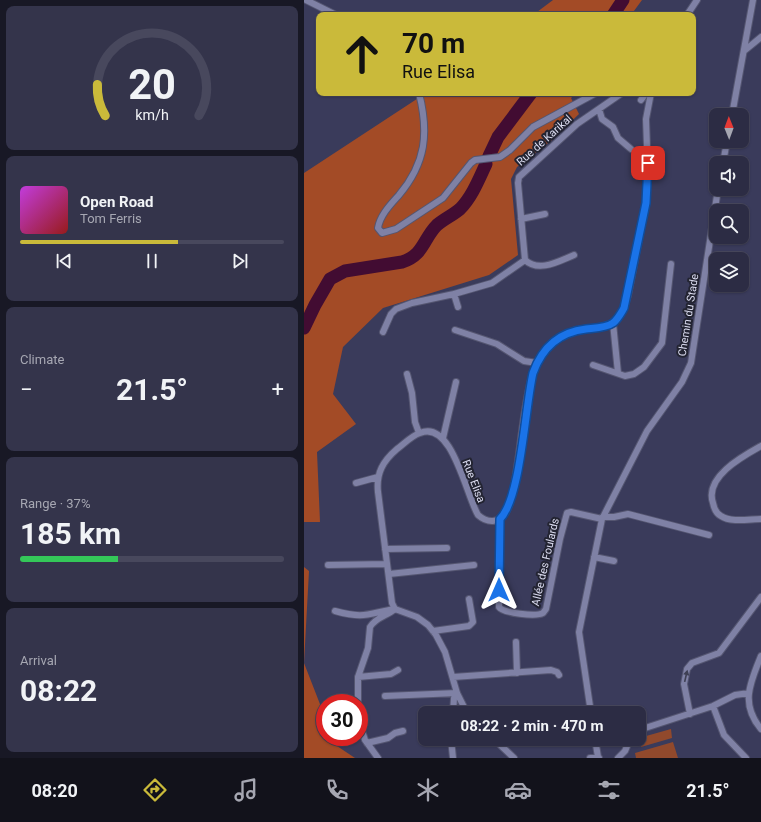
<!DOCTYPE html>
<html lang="en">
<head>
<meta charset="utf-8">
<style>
  body { margin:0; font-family:Roboto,sans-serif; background:#34344b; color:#f1f3f6; height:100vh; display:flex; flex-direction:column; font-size:15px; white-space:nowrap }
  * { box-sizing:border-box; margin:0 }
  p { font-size:13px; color:#a6a7b2 }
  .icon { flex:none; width:22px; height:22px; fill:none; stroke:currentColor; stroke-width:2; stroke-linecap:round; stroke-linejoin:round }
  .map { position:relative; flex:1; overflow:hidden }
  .panel { display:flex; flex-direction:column; gap:6px; padding:6px; background:#181825; width:304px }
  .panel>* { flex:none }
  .hud { position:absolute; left:12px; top:12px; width:380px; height:84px; border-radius:8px; box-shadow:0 1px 3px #0004,0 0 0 1px #48485d; background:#caba3a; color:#111; overflow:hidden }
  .needle { width:26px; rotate:359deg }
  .buttons { position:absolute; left:405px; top:108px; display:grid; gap:8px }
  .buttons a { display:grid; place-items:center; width:40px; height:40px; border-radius:8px; background:#2c2c44; box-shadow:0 1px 3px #0004,0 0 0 1px #48485d; font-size:20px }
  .speed { position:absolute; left:12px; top:694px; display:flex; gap:8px; font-size:20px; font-weight:700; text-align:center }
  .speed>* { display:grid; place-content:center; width:52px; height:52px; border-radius:50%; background:#2c2c44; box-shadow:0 1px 3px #0004,0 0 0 1px #48485d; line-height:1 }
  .speed .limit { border:6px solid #d22; background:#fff; color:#111 }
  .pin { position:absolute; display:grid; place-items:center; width:34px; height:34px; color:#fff; margin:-17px; border-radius:8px; box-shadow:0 2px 6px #0006 }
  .me { position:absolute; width:44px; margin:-22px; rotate:0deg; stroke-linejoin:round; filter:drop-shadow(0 0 3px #0008) }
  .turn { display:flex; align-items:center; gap:14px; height:84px; padding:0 20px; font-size:18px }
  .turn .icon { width:52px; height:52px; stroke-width:2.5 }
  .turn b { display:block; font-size:28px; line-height:34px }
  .big { font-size:30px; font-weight:700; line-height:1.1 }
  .panel .tile { flex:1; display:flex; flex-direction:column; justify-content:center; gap:6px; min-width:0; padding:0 14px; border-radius:8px; background:#34344b }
  .panel .dial { align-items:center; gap:0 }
  .dial svg { height:104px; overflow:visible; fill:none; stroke:#48485d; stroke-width:7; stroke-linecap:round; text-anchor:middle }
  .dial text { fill:#f1f3f6; stroke:none }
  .song { display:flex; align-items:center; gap:12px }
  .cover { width:48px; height:48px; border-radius:6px; background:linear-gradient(135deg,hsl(290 70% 55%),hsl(0 70% 35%)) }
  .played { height:4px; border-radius:2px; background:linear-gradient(90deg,#caba3a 60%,#48485d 60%) }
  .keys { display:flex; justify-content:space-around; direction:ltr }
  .heat { display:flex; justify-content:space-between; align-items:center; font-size:22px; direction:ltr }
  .charge { height:6px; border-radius:3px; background:linear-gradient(90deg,#34c759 37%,#48485d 0) }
  .trip { position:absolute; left:114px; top:706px; width:228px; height:40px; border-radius:8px; background:#2c2c44; box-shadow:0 1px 3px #0004,0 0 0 1px #48485d; font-weight:700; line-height:40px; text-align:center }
  .menu { display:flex; height:64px; justify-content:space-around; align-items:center; background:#12121b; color:#a6a7b2 }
  .menu .icon { width:28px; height:28px }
  .menu .current { color:#caba3a }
  .menu b { font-size:18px; color:#f1f3f6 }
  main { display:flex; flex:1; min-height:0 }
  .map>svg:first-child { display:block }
  .green { fill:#91492c }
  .forest { fill:#a34b26 }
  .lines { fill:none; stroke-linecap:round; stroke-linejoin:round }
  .river { stroke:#420c32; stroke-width:13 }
  .street-casing { stroke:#555671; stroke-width:8 }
  .street { stroke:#7f81a5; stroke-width:6 }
  .oneway { fill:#3f4054 }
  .route-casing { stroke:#114b97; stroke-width:10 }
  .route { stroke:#1a73e8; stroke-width:7 }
  .labels { text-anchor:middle; stroke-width:4; stroke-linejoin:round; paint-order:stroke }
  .street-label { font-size:11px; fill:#dcddf1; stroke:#232432 }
</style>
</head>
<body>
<main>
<section class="panel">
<div class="tile dial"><svg viewBox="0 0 100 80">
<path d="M14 69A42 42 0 1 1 86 69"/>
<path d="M14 69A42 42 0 0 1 8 45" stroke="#caba3a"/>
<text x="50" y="56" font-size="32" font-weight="700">20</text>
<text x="50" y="72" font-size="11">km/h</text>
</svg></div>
<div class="tile">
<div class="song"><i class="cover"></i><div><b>Open Road</b><p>Tom Ferris</p></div></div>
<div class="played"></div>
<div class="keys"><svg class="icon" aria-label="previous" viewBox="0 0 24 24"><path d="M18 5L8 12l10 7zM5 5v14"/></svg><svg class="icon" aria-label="pause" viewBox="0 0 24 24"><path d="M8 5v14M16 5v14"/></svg><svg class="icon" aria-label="next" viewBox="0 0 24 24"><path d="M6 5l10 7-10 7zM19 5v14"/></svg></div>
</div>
<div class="tile"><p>Climate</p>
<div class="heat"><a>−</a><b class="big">21.5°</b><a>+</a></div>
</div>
<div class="tile"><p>Range · 37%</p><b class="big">185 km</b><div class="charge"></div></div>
<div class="tile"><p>Arrival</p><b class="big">08:22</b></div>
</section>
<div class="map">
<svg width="457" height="758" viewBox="0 0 457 758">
  <rect width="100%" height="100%" fill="#3a3b5b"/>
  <path class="green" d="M367,729L368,738L337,747L335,738Z
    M369,742L374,758H332L331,753Z"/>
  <path class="forest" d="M249,0H338L327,15H229Z
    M122,93H273L267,98L275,114L248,140L213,167L207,179L214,255L185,275L79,308L39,347L29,394L52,424L13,452L16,522H0V173Z
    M0,567L5,571L0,663L21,717V737H29L33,746L51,758H0Z"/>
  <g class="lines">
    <path class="river" d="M309,15L319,0
      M185,156L194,137L227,93
      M0,328L11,305L26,279L41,271L98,262C120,255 119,239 133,225C140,219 149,215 156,209C168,197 175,179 182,164"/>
    <g class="street-casing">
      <path id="street" d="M2,0L32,15
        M383,15L393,0
        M440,51L457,37
        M115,93C125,133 122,163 95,195C87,204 76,215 74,228L78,233L92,229L139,198L167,163L171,160L196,157L206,150L229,127L292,93
        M337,100L342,93
        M295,109L298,119L309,127L314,138L327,149
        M428,115L449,0
        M419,163L423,141
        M217,219L241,214
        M270,255C255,261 235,273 221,260L214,183L215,177L273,124L318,93
        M150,294L188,283L221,260
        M309,323L314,373
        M151,330L193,344L220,361L233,363
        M79,332L87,314L92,309L108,303L150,294L154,307
        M289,365L321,376L330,374L340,367L358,343L367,264
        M103,374L108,393L111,422L115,433
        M139,438L152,382
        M457,446C439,456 400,477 409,503C410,508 413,514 417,516C427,523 446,519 457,519
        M52,483L74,477
        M299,517H310L324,514L405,535
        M195,519V607C199,613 232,617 239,613L242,609L256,539L263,513L267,512L298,519
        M81,549L143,548
        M290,557L310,561
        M24,565L83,564
        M85,574L170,565
        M31,611C60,619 63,614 90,609
        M129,631L165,626L169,622L165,599
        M212,642L213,673
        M457,656C446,683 436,704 457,729
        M54,677L87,674L94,670
        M149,677L247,670L253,672L255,675
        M81,696L153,693
        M54,703V677L64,648L66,627C72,617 83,616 91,609
        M409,706L420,735L442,758
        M149,713L150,698L153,693
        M163,713L153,693L141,652L132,635L124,625L113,617L91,609L88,603L74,492C72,473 79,461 93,449C100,444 107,436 116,433C148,419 162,495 174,515C183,523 195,524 202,512C209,499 211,483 213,468C218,437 220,403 229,372C237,349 255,332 279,329C288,328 300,329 309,323C318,317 321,305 324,295L342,203L344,175L342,119L347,93
        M287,713L275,632L298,519L343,431L378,382L387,363L414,189
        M386,714L380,684L383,669L388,663L415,653L457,597
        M55,722L61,740L74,758
        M335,730L409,706L431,695L445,693
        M147,739L149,758
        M190,739L210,758
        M195,739L242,741
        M291,739L294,757
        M63,743L84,738L91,733L99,731
        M286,758H295
        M314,758L321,751L326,739"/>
    </g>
    <use href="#street" class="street"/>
  </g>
  <defs><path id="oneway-solid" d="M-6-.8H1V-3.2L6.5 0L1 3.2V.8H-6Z"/></defs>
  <use class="oneway" href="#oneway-solid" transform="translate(382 676) rotate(-77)"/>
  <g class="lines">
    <g class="route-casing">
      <path id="route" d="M195,590L196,519C217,498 221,407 229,373C238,348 255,332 282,329C291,328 302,328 309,323C314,319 317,313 320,308L342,203L344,163"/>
    </g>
    <use href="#route" class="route"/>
  </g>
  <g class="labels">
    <g class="street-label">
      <text transform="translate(240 140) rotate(-42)" y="4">Rue de Karikal</text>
      <text transform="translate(384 315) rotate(-81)" y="4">Chemin du Stade</text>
      <text transform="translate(170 481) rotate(69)" y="4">Rue Elisa</text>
      <text transform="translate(241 562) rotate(-77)" y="4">Allée des Foulards</text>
    </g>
  </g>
</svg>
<div class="buttons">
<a><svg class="needle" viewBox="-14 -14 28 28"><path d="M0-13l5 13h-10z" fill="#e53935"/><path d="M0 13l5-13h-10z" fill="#a6a7b2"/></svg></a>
<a><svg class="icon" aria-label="sound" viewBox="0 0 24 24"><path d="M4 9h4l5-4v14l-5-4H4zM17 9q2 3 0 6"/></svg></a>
<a><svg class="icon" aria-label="search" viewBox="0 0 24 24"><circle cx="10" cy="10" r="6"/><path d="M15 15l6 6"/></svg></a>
<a><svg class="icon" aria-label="layers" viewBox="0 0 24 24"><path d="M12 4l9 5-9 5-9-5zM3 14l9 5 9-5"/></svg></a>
</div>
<div class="speed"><div class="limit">30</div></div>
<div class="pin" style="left:344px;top:163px;background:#d93025"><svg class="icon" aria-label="arrive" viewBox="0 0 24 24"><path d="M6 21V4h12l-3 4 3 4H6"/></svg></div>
<svg class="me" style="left:195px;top:590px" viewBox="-20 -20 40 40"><path d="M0-17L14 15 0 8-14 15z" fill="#1a73e8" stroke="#fff" stroke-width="4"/></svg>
<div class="trip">08:22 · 2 min · 470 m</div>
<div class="hud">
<div class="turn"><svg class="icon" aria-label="ahead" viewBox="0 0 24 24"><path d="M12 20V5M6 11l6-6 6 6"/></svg><div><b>70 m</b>Rue Elisa</div></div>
</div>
</div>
</main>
<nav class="menu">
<b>08:20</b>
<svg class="icon current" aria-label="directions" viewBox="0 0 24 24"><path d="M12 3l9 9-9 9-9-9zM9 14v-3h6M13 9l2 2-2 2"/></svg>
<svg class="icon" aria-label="music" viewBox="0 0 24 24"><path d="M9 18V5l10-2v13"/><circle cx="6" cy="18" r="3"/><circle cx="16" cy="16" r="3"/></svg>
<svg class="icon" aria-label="phone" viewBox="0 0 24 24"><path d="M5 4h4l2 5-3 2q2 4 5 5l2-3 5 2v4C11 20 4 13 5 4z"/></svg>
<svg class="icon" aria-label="climate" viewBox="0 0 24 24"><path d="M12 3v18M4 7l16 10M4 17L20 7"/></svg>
<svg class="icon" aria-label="car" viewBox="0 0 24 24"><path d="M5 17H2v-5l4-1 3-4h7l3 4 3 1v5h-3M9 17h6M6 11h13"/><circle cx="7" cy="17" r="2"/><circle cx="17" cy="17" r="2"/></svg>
<svg class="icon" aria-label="filters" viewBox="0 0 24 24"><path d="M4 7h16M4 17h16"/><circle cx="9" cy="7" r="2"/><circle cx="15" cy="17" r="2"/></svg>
<b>21.5°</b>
</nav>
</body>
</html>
